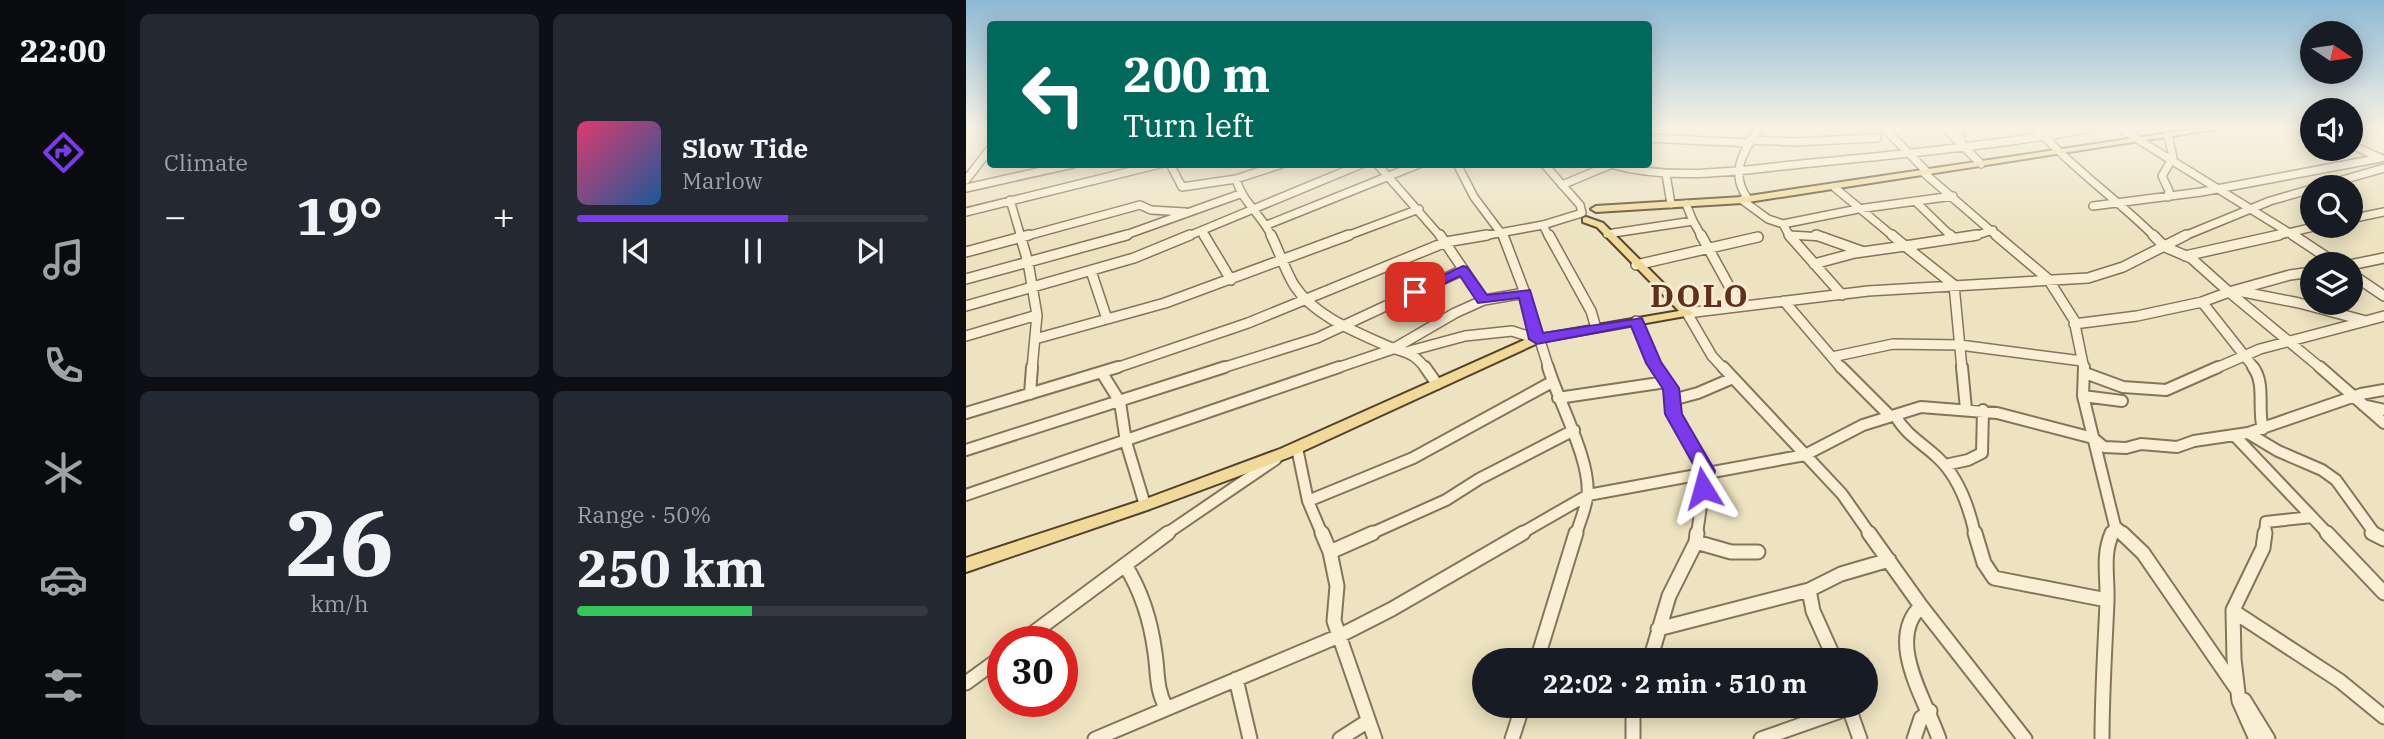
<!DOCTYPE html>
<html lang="en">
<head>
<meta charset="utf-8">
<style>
  body { margin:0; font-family:"IBM Plex Serif",serif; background:#242831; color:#f1f3f6; height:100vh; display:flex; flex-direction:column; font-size:26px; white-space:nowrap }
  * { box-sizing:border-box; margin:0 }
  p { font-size:23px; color:#9ea1a6 }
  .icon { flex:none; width:38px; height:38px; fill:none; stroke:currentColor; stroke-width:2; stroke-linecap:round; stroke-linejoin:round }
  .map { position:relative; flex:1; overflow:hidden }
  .details { display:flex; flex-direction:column; gap:14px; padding:14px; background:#0d0f14; width:840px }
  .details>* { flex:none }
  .hud { position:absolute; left:21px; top:21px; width:665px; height:147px; border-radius:7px; box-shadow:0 4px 18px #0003; background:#00695c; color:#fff; overflow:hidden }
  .needle { width:46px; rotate:103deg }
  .controls { position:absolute; left:1334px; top:21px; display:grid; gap:14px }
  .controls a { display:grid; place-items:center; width:63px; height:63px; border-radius:50%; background:#171b24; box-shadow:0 4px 18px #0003; font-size:35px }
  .speed { position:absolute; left:21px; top:626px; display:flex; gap:14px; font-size:35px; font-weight:700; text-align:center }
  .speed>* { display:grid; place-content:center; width:91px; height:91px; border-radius:50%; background:#171b24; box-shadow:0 4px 18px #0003; line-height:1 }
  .speed .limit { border:10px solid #d22; background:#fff; color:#111 }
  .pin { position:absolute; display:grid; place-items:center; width:60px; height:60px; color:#fff; margin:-30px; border-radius:14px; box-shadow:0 4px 10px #0006 }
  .me { position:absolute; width:77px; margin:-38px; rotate:352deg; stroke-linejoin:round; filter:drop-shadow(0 0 5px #0008) }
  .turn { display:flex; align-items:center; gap:24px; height:147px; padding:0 21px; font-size:32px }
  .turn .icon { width:91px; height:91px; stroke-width:2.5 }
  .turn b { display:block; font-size:49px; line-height:60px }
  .big { font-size:52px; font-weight:800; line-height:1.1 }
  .details .tile { flex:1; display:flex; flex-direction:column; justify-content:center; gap:10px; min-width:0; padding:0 24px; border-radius:10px; background:#242831 }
  .details .dial { align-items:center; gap:0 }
  .dial b { font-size:91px; line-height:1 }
  .song { display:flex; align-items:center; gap:21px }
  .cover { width:84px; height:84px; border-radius:10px; background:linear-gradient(135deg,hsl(340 70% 55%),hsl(210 70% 35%)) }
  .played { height:7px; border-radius:4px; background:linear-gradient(90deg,#7c3aed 60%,#363941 60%) }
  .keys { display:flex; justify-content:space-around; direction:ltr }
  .heat { display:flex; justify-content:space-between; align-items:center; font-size:38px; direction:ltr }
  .charge { height:10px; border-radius:5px; background:linear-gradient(90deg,#34c759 50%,#363941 0) }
  .details .tiles { flex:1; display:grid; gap:14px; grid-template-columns:repeat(2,1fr) }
  .trip { position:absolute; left:506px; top:648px; width:406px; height:70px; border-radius:35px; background:#171b24; box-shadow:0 4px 18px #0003; font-weight:800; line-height:70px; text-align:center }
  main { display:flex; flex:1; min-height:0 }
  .dock { display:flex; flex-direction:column; width:126px; justify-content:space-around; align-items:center; background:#090b0e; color:#9ea1a6 }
  .dock .icon { width:49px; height:49px }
  .dock .active { color:#7c3aed }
  .dock b { font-size:32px; color:#f1f3f6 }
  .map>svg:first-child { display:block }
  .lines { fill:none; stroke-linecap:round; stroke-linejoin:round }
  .minor-far3-casing { stroke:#867459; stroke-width:10 }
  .minor-far2-casing { stroke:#867459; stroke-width:12 }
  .minor-far1-casing { stroke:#867459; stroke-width:14 }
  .minor-casing { stroke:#867459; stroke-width:17 }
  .major-casing { stroke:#54422d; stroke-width:4 }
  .minor-far3 { stroke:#f8efd4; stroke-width:7 }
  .minor-far2 { stroke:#f8efd4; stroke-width:9 }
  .minor-far1 { stroke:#f8efd4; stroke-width:10 }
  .minor { stroke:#f8efd4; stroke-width:13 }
  .major { fill:#f1da99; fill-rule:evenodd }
  .route { fill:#7c3aed; stroke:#51269a; stroke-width:2 }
  .labels { text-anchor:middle; stroke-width:6; stroke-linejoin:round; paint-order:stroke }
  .district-label { font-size:32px; font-weight:bold; letter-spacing:2px; fill:#622f1d; stroke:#f5ecd1 }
</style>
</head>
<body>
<main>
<nav class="dock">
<b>22:00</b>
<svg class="icon active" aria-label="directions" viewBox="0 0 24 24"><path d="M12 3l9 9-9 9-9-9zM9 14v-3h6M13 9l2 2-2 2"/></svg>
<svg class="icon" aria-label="music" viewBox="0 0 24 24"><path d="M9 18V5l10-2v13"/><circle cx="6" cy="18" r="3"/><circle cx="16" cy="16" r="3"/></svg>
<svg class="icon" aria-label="phone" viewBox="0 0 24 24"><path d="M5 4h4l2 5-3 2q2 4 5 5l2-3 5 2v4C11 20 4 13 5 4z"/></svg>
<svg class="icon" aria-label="climate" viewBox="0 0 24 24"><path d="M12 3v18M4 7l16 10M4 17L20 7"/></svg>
<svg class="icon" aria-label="car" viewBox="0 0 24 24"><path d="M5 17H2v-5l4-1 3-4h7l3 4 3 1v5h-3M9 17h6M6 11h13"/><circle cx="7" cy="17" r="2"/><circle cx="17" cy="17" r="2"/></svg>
<svg class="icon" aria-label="filters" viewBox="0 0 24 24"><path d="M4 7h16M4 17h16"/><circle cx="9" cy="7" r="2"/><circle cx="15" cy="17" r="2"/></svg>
</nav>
<section class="details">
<div class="tiles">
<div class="tile"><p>Climate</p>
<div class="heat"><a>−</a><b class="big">19°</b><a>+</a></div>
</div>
<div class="tile">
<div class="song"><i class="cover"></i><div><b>Slow Tide</b><p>Marlow</p></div></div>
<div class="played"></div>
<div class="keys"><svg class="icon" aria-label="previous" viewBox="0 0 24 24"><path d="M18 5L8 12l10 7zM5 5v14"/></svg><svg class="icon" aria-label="pause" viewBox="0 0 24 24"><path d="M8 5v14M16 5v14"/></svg><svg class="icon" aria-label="next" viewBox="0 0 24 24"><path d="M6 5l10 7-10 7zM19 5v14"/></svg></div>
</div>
<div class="tile dial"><b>26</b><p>km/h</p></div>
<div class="tile"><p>Range · 50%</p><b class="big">250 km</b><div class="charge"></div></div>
</div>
</section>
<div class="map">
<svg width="1418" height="739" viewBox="0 0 1418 739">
  <rect width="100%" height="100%" fill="#ede3c1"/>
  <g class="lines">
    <g class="minor-far3-casing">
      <path id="minor-far3" d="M919,129L962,173
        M980,129L995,144
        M992,129L997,146L1015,164
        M1071,129C1107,169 1151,199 1189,237
        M1155,129L1330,237
        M1202,135L1207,157L1196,176L1203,191L1202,197
        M682,138L783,143
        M784,140L829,142L911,138
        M1384,144L1414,158
        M204,164L216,187L270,179C276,202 296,215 306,237
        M411,164L475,237
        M491,164L508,197L538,237
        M644,164C711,183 778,169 846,163C938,154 1030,145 1122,129
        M958,173L1032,237
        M700,174L705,204
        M270,179L316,164
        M0,180L24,149
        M596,185L646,164
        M868,187L928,237
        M0,188L107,164
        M782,199C763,173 777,153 792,129
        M44,200L55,237
        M776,200L802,219L817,224L824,237
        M949,201L986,237
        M1127,206L1235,192L1415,158
        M0,212L194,164
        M1384,219L1418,212
        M727,221L736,237
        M817,224L892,209L987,196
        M301,225L453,164
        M577,225L583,237
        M236,231L239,237
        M641,234L727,221L720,204
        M823,235L858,237
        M57,237L174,205L185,210L219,212
        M154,237L274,194
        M220,237L396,164
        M378,237L453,209
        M511,237L577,225L616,213L614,205L578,164
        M1005,237L1027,230
        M1216,237L1304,201L1418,168
        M1305,237L1352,226"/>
    </g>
    <g class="minor-far2-casing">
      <path id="minor-far2" d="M54,235L62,262L71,315L66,369
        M238,235L265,280
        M305,235C313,251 319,270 328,285C347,315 388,331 419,345C439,354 446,350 460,369
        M474,235L518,300
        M537,235L559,293L583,369
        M583,235L625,311L630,328
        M735,235L774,306
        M823,235L876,295
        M850,235L895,251
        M926,235L939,246L1011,235
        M984,235L987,238
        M1030,235L1082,279L1108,320L1118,369
        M1187,235L1199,247L1225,258L1263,292L1236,302L1289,369
        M1327,235L1371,264
        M0,252L63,235
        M1219,256L1313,235
        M848,264L889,253L939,246L988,285L996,369
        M670,265L792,237
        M1384,265L1418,258
        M125,271L141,319
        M1346,272L1324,275L1263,292L1356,369
        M1384,273L1418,296
        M0,279L161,235
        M1272,291L1333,303L1400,321L1418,316
        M818,301L876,369
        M0,306L168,258L224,235
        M670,321L691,369
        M1108,324L1171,316L1236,302
        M0,336L71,315
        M69,339L199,303L383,235
        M440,352L499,336L546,331L571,339
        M866,357L927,344L994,345L1116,361
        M147,369L282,323L480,242L521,235
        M253,369L351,338L497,270
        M368,369L427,349L489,313L518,300L559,293
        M758,369L746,356L721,313L902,291L1122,278L1157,267L1220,235
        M1248,369L1294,349L1400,321"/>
    </g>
    <g class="minor-far1-casing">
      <path id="minor-far1" d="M459,367L471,384
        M582,367C592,401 627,464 621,498C619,510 614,522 610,534
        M690,367L705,388L707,414L740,471L731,534
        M757,367L876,494L904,534
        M875,367L924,416
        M996,367L1000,409
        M1118,367L1117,396L1149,526L1146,534
        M1287,367C1300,384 1291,409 1297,429
        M1354,367L1418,423
        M136,373L154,402L160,442L179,505
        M1119,373L1157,387L1200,390L1252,367
        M64,394L66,367
        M1117,396L1156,401
        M592,398L700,382
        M706,400L732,393L767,378
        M1397,405L1418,410
        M0,413L152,367
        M929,415C939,434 956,443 971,457C992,476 1003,507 1009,534
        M1282,433L1312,451L1356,470L1370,480L1409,534
        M1268,435L1346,517L1300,522L1299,534
        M331,448L342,501L356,534
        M0,450L259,367
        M979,465L1002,460L1016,453L1017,410
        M0,495L373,367
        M342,501L447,458L586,382
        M1346,517L1362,534
        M1149,526L1158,534
        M200,534L310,459
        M404,534L480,500L513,479L608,430
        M554,534L622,495L839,455L897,425L955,407L1031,413L1127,438L1138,447L1160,448L1175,444L1211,447L1228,441L1282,433L1395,394L1418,390"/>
    </g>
    <g class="minor-casing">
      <path id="minor" d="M356,533L364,552L371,586L368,621L409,739
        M903,533L955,606L1059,739
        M1009,533L1018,563L1028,578L1141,600
        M1156,533L1177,553L1270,688
        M1361,533L1418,593
        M1406,533L1418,539
        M730,542L765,552H792
        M364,552L407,533
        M159,565C176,592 185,622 189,653C192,672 190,690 200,707
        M843,590L847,611L869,660
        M955,606C919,641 960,700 973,739
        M1267,611L1374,681L1418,717
        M692,629L843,590L875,574L923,560
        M55,642L202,533
        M571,660L610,533
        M684,660L703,596L730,542L731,533
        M270,679L284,739
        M0,683L37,656
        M1278,700L1302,739
        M882,705L894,739
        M129,739L373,636L426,609L557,533
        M374,739L402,721
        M546,739L557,705
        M667,739V718L671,705
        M795,739L883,708
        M948,739L955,718L964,711
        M1136,739C1136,693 1139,648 1141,602C1142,577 1136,556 1146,533
        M1290,739L1273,701L1268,659L1267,610L1297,548L1299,533"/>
    </g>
    <g class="major-casing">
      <path id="major" d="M1229,129H1251L776,203L630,212L625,209L630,206L776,197Z
        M620,217L637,223L727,313L725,315L574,342L324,457L184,509L0,572V558L174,501L314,449L567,336L713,311L631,227L617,222V218Z"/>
    </g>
    <use href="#minor-far3" class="minor-far3"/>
    <use href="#minor-far2" class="minor-far2"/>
    <use href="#minor-far1" class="minor-far1"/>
    <use href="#minor" class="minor"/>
    <use href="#major" class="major"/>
  </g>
  <linearGradient id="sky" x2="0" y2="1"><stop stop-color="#8db9d5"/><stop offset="0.55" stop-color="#f7f2e3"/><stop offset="1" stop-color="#f7f2e3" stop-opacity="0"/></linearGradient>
  <rect width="1418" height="233" fill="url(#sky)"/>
  <path class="route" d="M497,266L501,267L521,295L564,290L577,333L676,318L695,362L713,388L716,414L749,471L743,493L737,495L730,493L727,488L731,471L699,414L697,389L680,363L665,326L571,344L563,339L553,298L512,303L494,276L454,295L449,296L441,292Z"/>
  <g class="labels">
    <g class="district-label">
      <text x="734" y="307">DOLO</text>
    </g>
  </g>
</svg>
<div class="controls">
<a><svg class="needle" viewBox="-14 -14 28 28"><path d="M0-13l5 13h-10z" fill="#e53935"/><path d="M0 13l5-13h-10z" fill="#9ea1a6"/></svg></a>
<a><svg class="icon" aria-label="sound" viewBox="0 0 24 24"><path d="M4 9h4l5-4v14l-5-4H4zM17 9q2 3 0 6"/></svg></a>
<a><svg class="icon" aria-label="search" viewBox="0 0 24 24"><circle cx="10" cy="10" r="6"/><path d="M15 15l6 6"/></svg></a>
<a><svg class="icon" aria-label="layers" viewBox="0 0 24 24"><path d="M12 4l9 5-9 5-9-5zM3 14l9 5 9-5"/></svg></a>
</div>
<div class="speed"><div class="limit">30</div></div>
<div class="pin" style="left:449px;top:292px;background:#d93025"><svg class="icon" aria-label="arrive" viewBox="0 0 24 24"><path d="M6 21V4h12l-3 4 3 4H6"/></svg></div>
<svg class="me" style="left:737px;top:488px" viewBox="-20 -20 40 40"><path d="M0-17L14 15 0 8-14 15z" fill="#7c3aed" stroke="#fff" stroke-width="4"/></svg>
<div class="trip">22:02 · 2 min · 510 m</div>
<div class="hud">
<div class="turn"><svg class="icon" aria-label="left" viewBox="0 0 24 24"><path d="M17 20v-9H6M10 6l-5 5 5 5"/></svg><div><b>200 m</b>Turn left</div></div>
</div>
</div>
</main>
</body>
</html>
